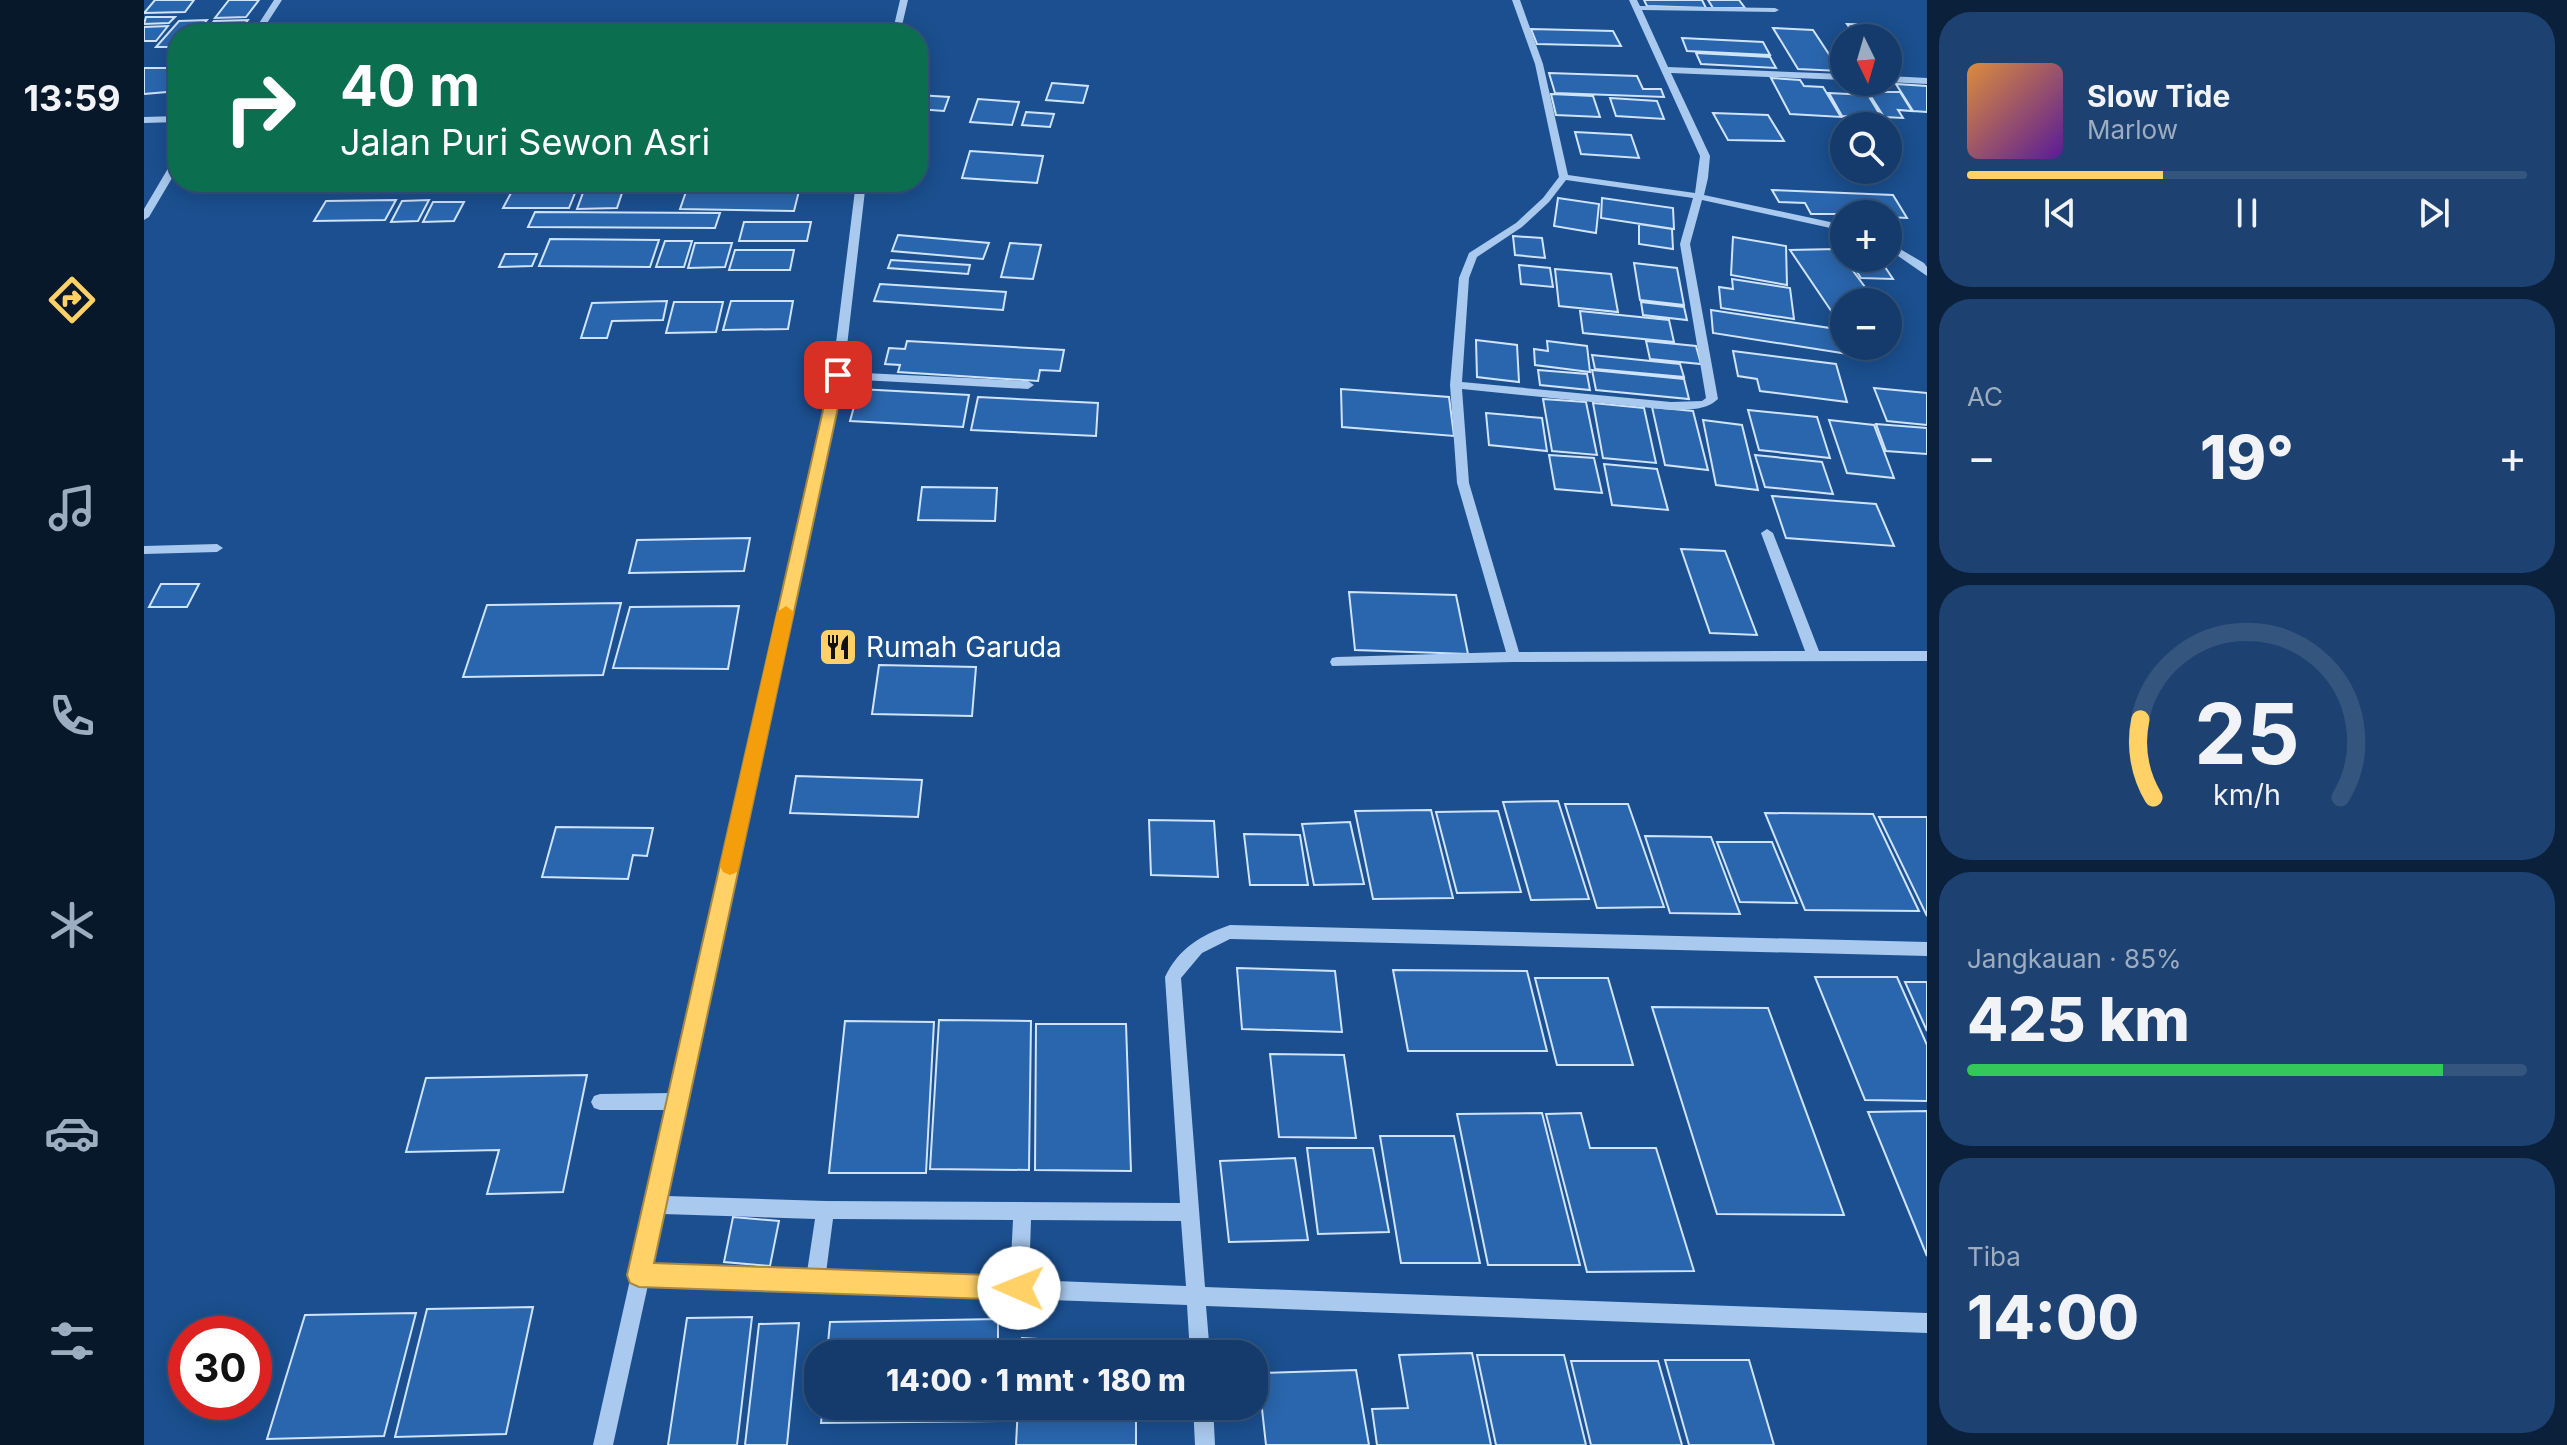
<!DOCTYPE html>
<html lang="id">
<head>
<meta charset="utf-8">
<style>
  body { margin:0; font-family:Inter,sans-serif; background:#1d4271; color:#f1f3f6; height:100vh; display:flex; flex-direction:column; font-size:30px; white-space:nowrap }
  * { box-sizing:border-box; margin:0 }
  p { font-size:26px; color:#9dadc1 }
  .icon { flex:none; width:44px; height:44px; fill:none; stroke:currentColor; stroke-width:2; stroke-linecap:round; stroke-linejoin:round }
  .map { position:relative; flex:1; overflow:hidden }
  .drawer { display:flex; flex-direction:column; gap:12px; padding:12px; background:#0b203b; width:640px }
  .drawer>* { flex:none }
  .guide { position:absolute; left:24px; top:24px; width:760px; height:168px; border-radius:32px; box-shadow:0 4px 20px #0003,0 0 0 2px #33557e; background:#0b6e4f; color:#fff; overflow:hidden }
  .needle { width:52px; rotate:175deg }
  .tools { position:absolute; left:1686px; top:24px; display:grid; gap:16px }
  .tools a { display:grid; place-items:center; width:72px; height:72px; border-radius:50%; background:#143b6b; box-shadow:0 4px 20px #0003,0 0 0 2px #33557e; font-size:40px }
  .speed { position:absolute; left:24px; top:1316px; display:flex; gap:16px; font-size:40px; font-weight:700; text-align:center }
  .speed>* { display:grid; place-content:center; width:104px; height:104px; border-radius:50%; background:#143b6b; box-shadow:0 4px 20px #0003,0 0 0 2px #33557e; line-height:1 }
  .speed .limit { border:12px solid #d22; background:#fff; color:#111 }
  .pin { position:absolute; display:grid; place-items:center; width:68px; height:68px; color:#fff; margin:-34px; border-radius:16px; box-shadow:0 4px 12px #0006 }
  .me { position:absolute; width:88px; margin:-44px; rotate:271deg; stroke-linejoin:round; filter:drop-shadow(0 0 6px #0008) }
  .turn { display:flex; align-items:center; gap:28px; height:168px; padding:0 40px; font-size:36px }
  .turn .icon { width:104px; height:104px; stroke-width:2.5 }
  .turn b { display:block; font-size:56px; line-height:68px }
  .big { font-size:60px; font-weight:800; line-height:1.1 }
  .drawer .card { flex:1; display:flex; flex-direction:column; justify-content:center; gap:12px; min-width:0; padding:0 28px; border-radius:32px; background:#1d4271 }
  .drawer .dial { align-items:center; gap:0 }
  .dial svg { height:208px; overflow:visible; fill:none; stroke:#33557e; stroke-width:7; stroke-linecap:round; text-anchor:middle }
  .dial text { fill:#f1f3f6; stroke:none }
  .song { display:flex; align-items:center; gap:24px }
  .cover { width:96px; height:96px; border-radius:12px; background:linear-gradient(135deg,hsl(30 70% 55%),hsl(270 70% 35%)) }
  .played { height:8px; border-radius:4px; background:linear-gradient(90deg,#ffd166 35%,#33557e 35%) }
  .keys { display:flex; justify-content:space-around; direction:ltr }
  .heat { display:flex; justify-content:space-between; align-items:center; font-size:44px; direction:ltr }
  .charge { height:12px; border-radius:6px; background:linear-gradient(90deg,#34c759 85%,#33557e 0) }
  .trip { position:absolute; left:660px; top:1340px; width:464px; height:80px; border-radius:32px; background:#143b6b; box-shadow:0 4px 20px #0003,0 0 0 2px #33557e; font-weight:800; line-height:80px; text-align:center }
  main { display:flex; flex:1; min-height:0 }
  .menu { display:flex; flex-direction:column; width:144px; justify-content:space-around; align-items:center; background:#08182b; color:#9dadc1 }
  .menu .icon { width:56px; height:56px }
  .menu .active { color:#ffd166 }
  .menu b { font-size:36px; color:#f1f3f6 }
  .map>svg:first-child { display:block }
  .building { fill:#2a66ad; stroke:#cfe3fa; stroke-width:2 }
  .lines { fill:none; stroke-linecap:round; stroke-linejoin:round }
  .minor { fill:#a9c9ee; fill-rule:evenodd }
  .route { fill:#ffd166; stroke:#a68842; stroke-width:2 }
  .slow { fill:#f59e0b }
  .labels { text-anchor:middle; stroke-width:8; stroke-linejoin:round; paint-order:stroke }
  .poi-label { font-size:28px; fill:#fff; stroke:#1b4f8f; text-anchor:start }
</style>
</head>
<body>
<main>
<nav class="menu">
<b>13:59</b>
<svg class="icon active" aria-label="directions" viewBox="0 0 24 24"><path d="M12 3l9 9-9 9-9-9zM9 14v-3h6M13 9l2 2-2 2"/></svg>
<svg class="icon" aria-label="music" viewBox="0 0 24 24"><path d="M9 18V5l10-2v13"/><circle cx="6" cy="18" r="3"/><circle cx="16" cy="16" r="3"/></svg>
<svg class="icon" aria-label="phone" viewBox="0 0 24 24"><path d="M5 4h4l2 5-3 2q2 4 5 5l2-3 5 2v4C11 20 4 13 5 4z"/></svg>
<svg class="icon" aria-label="climate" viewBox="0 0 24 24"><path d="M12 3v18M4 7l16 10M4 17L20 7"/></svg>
<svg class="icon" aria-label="car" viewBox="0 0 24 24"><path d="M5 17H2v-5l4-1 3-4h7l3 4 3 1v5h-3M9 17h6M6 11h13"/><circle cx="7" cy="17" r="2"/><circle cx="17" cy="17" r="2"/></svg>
<svg class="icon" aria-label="filters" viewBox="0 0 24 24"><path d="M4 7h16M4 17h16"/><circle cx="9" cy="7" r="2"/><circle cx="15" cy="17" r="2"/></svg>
</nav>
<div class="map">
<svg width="1783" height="1445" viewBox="0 0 1783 1445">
  <rect width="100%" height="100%" fill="#1b4f8f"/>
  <path class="building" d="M11,0H50L41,12L0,13Z
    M85,0H115L102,17L71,18Z
    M1500,0H1558L1562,8L1503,6Z
    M1564,0H1595L1601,8H1569Z
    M2,17H31L25,23L0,24Z
    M63,20L52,34H34V47H12L35,21Z
    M104,20L95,32L60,33L70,21Z
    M1703,24L1733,25L1743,38H1713Z
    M24,26L12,41H0V27Z
    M1629,28L1669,30L1696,71L1654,69Z
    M175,29H223L219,34H171Z
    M1387,29L1469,31L1477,46L1393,44Z
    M1538,38L1619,42L1626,55L1543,51Z
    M1552,53L1626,57L1632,68L1557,64Z
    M0,68H34V91L0,94Z
    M1405,73L1493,76L1499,89H1517L1520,97L1411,93Z
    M1627,78L1656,80L1660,86L1679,87L1697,117L1646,114Z
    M908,83L944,86L939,103L902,100Z
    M1719,84L1735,85L1740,92H1756L1768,111L1754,110L1759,118L1740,117Z
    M1752,84L1783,86V112L1769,111Z
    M1685,93L1724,95L1738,118L1698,116Z
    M1407,94L1449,96L1456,117L1412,115Z
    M774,95L805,97L800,111L774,109Z
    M1466,98L1513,101L1520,119L1472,116Z
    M834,99L875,102L868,125L826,122Z
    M882,112L910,114L906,127L878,125Z
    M1569,113L1624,115L1640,141L1584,140Z
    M1431,132L1487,135L1495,158L1437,154Z
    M826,151L899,156L893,183L818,178Z
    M543,189L655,191L650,211L536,209Z
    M440,190H479L473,208L433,209Z
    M1628,190L1749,195L1763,218L1744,217V214H1667L1661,203L1635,202Z
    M367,193H431L425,208H359Z
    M1414,198L1455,204L1452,233L1410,226Z
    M1458,198L1529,208L1530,229L1457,218Z
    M252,200L241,220L170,221L182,201Z
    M285,200L274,221L247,222L258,201Z
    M289,202H320L310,221L279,222Z
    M391,212L576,213L571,228L384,227Z
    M600,222H667L663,241H595Z
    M1495,224L1528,229L1529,249L1495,244Z
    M754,235L845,243L839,259L748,251Z
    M1369,236L1398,238L1401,258L1371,255Z
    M1589,237L1642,246L1643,285L1587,275Z
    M406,239L515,240L506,267L395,266Z
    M521,241H548L540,267H512Z
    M551,243H588L581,267L544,268Z
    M866,243L897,245L889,279L857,277Z
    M1693,249L1732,302H1700V317L1692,318L1646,250Z
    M591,250H650L646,270H585Z
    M361,254H393L388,266L355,267Z
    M1704,258H1735L1749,279L1717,278Z
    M747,260L826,265L824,274L744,268Z
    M1490,263L1533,268L1540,305L1496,300Z
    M1375,265L1406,268L1409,287L1377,284Z
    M1411,269L1467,274L1474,312L1415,306Z
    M1588,279L1646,288L1650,319L1577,308L1575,287L1589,289Z
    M736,284L862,292L859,310L730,301Z
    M523,301L519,320L468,321L463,338H437L448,303Z
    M587,301H649L644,329L579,330Z
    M530,302H579L572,332L522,333Z
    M1497,302L1540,307L1543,320L1499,315Z
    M1567,310L1699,330L1704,354L1569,333Z
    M1436,311L1525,320L1530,342L1439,333Z
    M1332,340L1373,345L1375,382L1333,377Z
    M763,341L920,350L916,371L896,370L894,381L754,372L756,365L741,364L745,348L761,349Z
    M1403,341L1443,346L1446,372L1391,365L1390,349L1404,351Z
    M1502,341L1552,346L1557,364L1506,359Z
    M1589,351L1692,364L1703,402L1616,391L1613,379L1594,376Z
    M1448,355L1536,364L1540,377L1451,369Z
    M1394,370L1443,374L1446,390L1396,385Z
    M1448,370L1540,379L1545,399L1452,390Z
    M1730,388L1783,393V425L1743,421Z
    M715,389L825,395L819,427L706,421Z
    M1197,389L1305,397L1310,436L1198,427Z
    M834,397L954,403L952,436L827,430Z
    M1399,399L1442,402L1453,455L1408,451Z
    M1449,403L1500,408L1512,463L1459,458Z
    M1508,407L1549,411L1564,470L1521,465Z
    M1604,410L1673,417L1686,458L1615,450Z
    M1342,413L1398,418L1403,451L1345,445Z
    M1559,420L1598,425L1614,490L1572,485Z
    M1685,420L1730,425L1750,478L1703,473Z
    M1732,424L1783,428V454L1742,451Z
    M1405,455L1450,458L1458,493L1411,489Z
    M1611,455L1678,462L1689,494L1621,487Z
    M1460,464L1513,469L1524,510L1468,505Z
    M778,487L853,488L851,521L774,520Z
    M1628,496L1732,504L1750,546L1642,538Z
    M606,538L600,571L485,573L493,540Z
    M1537,549L1581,551L1613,635L1566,633Z
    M17,584H55L43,607H5Z
    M1205,592L1312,595L1324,654L1211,650Z
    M477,603L459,675L319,677L343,605Z
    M595,606L584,669L469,668L486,607Z
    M735,665L832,667L828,716L728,714Z
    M652,776L778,780L774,817L646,813Z
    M1414,801L1445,899L1387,900L1359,802Z
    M1421,804H1484L1520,907L1453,908Z
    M1287,810L1309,898L1229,899L1211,811Z
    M1354,811L1377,892L1313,893L1292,812Z
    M1621,813L1729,814L1775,911L1661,910Z
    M1735,817H1783V916Z
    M1005,820L1070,821L1074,877L1007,875Z
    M1206,822L1220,884L1170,885L1158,824Z
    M412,827L509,828L503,856L489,855L484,879L398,877Z
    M1100,834L1156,835L1164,885H1106Z
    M1501,836L1567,837L1596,914L1526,913Z
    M1573,842H1628L1653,903L1596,902Z
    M1093,968L1191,971L1198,1032L1098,1029Z
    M1249,970L1383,971L1403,1051H1264Z
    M1671,977H1753L1783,1045V1101L1721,1100Z
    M1391,978H1464L1489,1065H1413Z
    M1761,982H1783V1031Z
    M1508,1007L1624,1008L1700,1215L1573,1214Z
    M795,1020L887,1021L885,1170L786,1169Z
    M701,1021L790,1022L782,1173H685Z
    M892,1024H982L987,1171L891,1170Z
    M1126,1054L1200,1055L1212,1138L1135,1137Z
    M443,1075L419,1192L343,1194L355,1150L262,1152L282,1078Z
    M1783,1111V1256L1724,1112Z
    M1398,1113L1436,1265H1344L1313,1114Z
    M1437,1113L1446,1148H1512L1550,1271L1443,1272L1402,1114Z
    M1236,1136H1310L1336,1263H1257Z
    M1163,1148H1229L1245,1232L1174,1234Z
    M1151,1158L1164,1240L1085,1242L1076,1161Z
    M589,1217L635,1221L626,1266L580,1262Z
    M389,1307L362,1434L251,1437L283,1309Z
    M272,1313L240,1436L123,1439L161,1315Z
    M608,1317L593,1445H524L543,1318Z
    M854,1319V1354H683L686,1322Z
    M655,1323L643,1445H601L615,1324Z
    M878,1338L992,1345V1354H877Z
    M1328,1353L1347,1445H1233L1228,1409L1264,1408L1255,1355Z
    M1333,1355H1420L1442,1445H1352Z
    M1521,1360H1605L1630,1445H1545Z
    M1427,1361H1514L1538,1445H1447Z
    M1212,1370L1225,1445H1122L1114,1373Z
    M679,1406H854V1421L677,1423Z
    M874,1406H992V1445H872Z"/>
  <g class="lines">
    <path class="minor" d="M130,0H138L116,34H108Z
      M756,0H764L756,34H748Z
      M1368,0H1376L1399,64L1424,175L1551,193L1556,156L1485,0H1493L1496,6L1631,8L1635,10L1631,12L1498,10L1524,67L1700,74V80L1527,73L1566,156L1564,178L1560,195L1700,225V231L1558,200L1546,244L1574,399C1561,411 1544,409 1527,410L1318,389L1325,483L1375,652L1661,651L1617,533L1623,529L1629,533L1675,651H1783V661L1370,662L1188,666L1186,662L1188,658L1193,657L1362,652L1313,483L1306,385L1315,278L1325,253L1372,223L1399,198L1415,177L1391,64ZM1422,180L1549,198L1536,244L1562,398L1558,401L1527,402L1318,382L1325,278L1333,257L1378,227L1405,202Z
      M1744,76L1783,78V84L1744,82Z
      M34,116V122L0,123V117Z
      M34,157V168L5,217L0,220V209L29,160Z
      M712,182H722L700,372L884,381L890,385L884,389L699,379L523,1196L681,1201L1036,1203L1021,977C1035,948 1057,935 1086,925L1783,942V956L1086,939L1058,953L1037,978L1061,1287L1783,1313V1333L1062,1306L1066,1354H1046L1043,1305L504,1285L469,1445H449L524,1110H456L450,1108L447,1102L450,1096L456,1094L528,1093L688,375ZM519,1214L671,1219L663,1272L508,1266ZM689,1219L869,1220L866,1279L682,1273ZM887,1220L1037,1221L1042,1286L885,1280Z
      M1744,242L1780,263L1783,267V276L1744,249Z
      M73,544L79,548L73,552L0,554V546Z
      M1049,1406H1069L1071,1445H1051Z"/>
  </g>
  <path class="route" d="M694,370L701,375L510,1263L875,1276L884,1279L887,1288L884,1296L875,1300L495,1287L486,1283L483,1275L687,375Z"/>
  <path class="slow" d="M642,606L650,612L595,866L593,872L586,875L579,872L576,866L633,612Z"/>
  <defs>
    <g id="restaurant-square" transform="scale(2)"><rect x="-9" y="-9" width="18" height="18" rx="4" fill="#ffd166" stroke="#1b4f8f"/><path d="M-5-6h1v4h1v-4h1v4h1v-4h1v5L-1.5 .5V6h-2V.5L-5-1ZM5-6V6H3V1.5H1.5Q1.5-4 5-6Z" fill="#111"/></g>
  </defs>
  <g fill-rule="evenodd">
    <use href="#restaurant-square" x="694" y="647"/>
  </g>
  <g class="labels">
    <g class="poi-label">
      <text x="722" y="657">Rumah Garuda</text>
    </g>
  </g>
</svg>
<div class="tools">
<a><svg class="needle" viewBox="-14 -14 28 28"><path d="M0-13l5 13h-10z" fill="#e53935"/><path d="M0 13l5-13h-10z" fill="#9dadc1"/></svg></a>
<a><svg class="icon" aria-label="search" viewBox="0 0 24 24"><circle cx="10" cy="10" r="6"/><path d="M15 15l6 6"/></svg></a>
<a>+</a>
<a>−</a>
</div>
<div class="speed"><div class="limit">30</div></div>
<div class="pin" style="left:694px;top:375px;background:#d93025"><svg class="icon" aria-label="arrive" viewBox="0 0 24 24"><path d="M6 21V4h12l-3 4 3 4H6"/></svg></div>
<svg class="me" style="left:875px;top:1288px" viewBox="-20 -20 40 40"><circle r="19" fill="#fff"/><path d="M0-13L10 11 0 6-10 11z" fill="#ffd166"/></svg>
<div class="trip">14:00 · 1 mnt · 180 m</div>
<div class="guide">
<div class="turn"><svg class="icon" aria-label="right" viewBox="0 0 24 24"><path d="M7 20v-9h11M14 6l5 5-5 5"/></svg><div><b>40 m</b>Jalan Puri Sewon Asri</div></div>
</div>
</div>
<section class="drawer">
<div class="card">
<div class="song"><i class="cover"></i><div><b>Slow Tide</b><p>Marlow</p></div></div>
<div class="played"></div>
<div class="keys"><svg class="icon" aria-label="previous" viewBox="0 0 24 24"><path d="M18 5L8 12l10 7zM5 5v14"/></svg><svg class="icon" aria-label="pause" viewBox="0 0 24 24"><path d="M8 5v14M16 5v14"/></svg><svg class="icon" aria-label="next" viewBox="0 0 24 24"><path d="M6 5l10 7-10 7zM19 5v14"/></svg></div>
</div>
<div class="card"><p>AC</p>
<div class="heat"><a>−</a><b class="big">19°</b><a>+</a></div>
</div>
<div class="card dial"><svg viewBox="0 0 100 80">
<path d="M14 69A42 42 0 1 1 86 69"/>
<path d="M14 69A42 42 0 0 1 9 39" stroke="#ffd166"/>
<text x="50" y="56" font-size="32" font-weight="700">25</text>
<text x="50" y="72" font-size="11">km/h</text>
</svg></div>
<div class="card"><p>Jangkauan · 85%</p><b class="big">425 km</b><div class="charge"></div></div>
<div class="card"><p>Tiba</p><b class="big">14:00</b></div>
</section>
</main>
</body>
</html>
